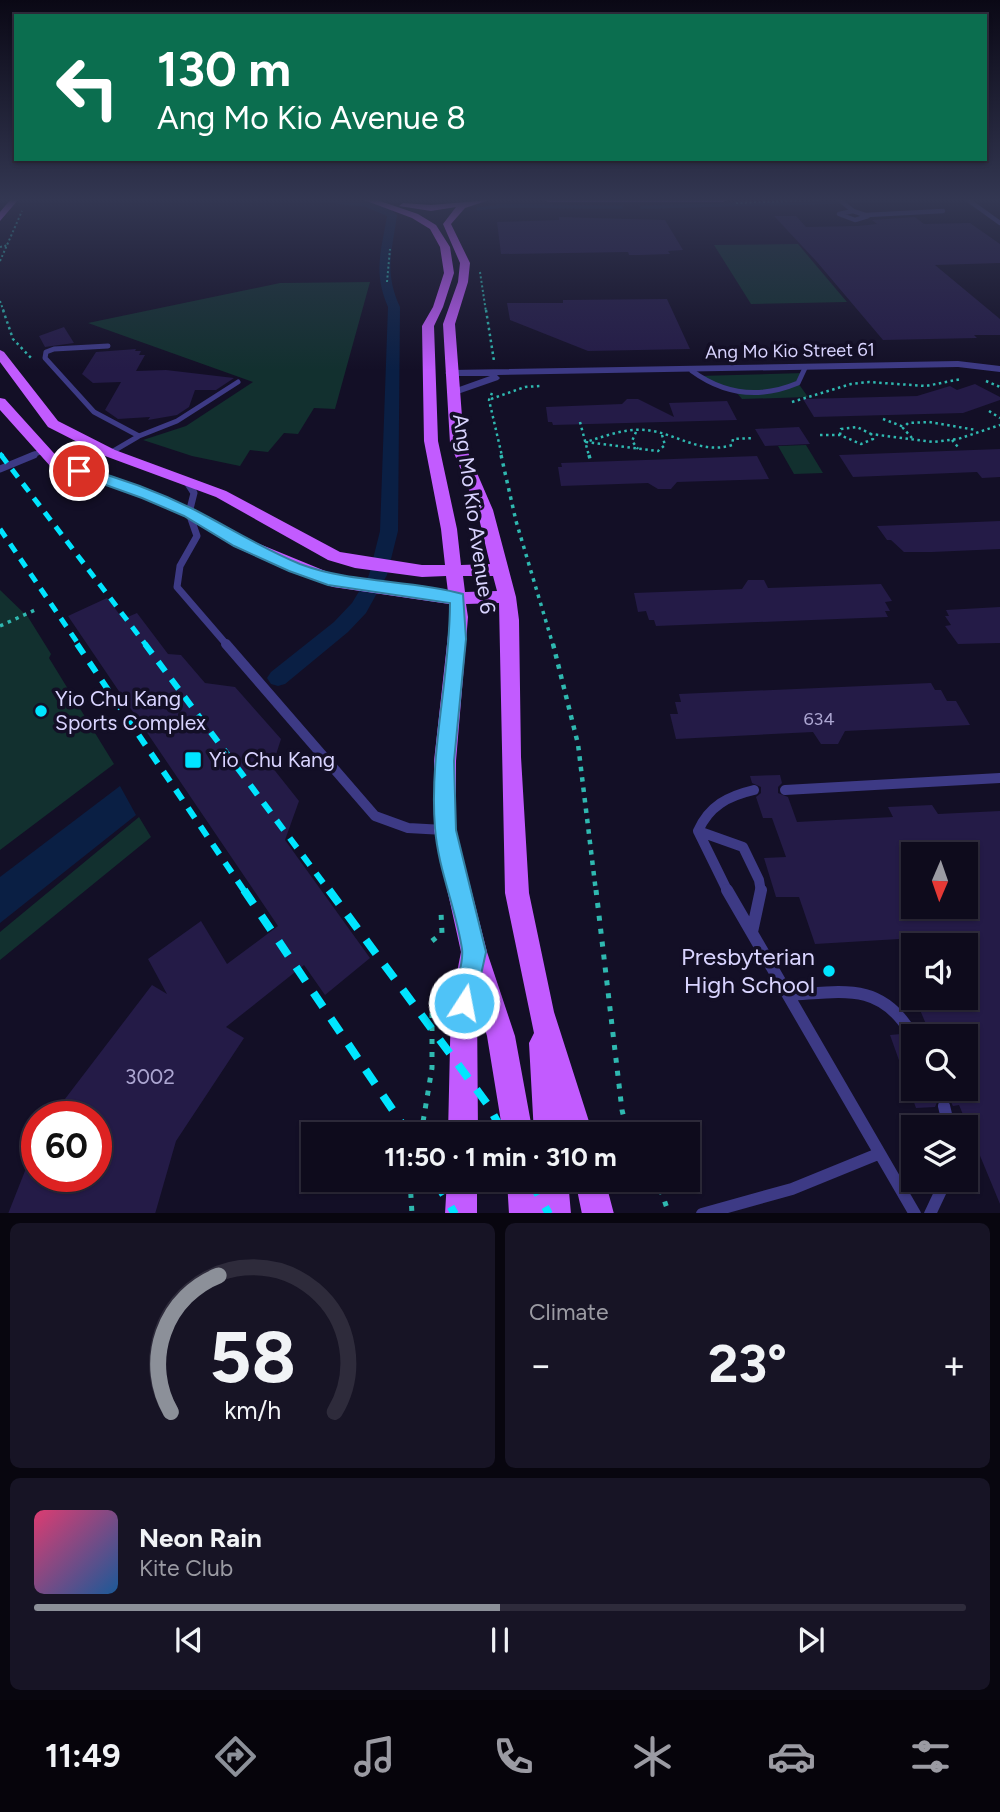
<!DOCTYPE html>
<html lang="en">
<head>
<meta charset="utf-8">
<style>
  body { margin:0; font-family:Figtree,sans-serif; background:#171425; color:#f1f3f6; height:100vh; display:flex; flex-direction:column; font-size:26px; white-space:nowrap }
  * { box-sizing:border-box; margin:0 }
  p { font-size:23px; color:#9b9ba3 }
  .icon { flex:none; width:38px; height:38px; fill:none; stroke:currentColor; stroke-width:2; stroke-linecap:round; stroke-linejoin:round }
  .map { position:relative; height:1213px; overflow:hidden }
  .details { display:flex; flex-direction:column; gap:10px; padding:10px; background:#08060f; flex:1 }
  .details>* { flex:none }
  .guide { position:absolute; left:14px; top:14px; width:973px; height:147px; border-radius:0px; box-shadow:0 2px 5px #0004,0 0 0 2px #2e2b3b; background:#0b6e4f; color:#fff; overflow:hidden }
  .needle { width:46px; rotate:182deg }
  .controls { position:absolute; left:901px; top:842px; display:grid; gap:14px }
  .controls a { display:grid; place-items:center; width:77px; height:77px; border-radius:0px; background:#0e0b1c; box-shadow:0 2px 5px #0004,0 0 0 2px #2e2b3b; font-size:35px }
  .speed { position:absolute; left:21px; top:1101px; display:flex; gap:14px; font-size:35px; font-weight:700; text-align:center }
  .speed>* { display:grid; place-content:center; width:91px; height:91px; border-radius:50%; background:#0e0b1c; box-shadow:0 2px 5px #0004,0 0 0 2px #2e2b3b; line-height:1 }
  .speed .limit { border:10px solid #d22; background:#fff; color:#111 }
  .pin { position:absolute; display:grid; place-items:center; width:60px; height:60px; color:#fff; margin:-30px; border:4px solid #fff; border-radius:50%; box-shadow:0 2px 7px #0007 }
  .me { position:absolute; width:77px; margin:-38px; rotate:11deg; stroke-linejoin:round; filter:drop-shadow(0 0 5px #0008) }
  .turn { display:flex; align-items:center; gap:24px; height:147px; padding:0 28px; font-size:32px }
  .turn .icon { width:91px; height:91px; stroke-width:2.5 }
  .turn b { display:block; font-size:49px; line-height:60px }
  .big { font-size:52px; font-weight:700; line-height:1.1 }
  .details .widget { flex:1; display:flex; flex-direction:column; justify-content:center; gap:10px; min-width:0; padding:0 24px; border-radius:10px; background:#171425 }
  .details .dial { align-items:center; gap:0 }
  .dial svg { height:182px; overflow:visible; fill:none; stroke:#2e2b3b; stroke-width:7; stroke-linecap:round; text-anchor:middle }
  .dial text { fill:#f1f3f6; stroke:none }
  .song { display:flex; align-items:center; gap:21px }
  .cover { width:84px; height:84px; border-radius:10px; background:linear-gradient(135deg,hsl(340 70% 55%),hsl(210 70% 35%)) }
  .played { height:7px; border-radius:4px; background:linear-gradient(90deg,#8c9099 50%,#2e2b3b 50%) }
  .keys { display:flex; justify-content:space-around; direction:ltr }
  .heat { display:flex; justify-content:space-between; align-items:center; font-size:38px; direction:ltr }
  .details .tiles { flex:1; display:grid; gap:10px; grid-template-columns:1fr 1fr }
  .widget:last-child { grid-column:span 2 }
  .trip { position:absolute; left:301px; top:1122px; width:399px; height:70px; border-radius:0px; background:#0e0b1c; box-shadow:0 2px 5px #0004,0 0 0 2px #2e2b3b; font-weight:700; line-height:70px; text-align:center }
  .menu { display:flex; height:112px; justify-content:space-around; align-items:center; background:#06040b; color:#9b9ba3 }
  .menu .icon { width:49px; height:49px }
  .menu .on { color:#8c9099 }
  .menu b { font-size:32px; color:#f1f3f6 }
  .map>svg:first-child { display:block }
  .green { fill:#12302f }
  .water { fill:#0a1f44 }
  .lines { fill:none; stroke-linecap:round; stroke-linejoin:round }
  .stream { stroke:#0a1f44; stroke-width:3.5 }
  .canal { fill:#0a1f44; fill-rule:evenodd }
  .building { fill:#241b47; fill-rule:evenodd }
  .path-far4 { stroke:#2fb8b0; stroke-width:2; stroke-dasharray:2 2.5; stroke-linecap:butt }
  .path-far3 { stroke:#2fb8b0; stroke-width:2.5; stroke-dasharray:2.5 3.5; stroke-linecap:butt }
  .path-far2 { stroke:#2fb8b0; stroke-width:3.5; stroke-dasharray:3.5 5; stroke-linecap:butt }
  .path-far1 { stroke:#2fb8b0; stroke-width:4.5; stroke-dasharray:4.5 6; stroke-linecap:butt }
  .path { stroke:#2fb8b0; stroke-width:5; stroke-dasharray:5 8; stroke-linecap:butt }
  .service-far4 { stroke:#3d3a85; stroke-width:4.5 }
  .service-far3 { stroke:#3d3a85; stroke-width:5 }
  .service-far2 { stroke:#3d3a85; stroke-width:7 }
  .service-far1 { stroke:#3d3a85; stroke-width:10 }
  .service { stroke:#3d3a85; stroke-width:12 }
  .minor { fill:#3d3a85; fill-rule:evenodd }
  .primary { fill:#c25bff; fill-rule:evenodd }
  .rail-far3 { stroke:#00e5ff; stroke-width:3.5; stroke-dasharray:7 6; stroke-linecap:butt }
  .rail-far2 { stroke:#00e5ff; stroke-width:5; stroke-dasharray:10 8; stroke-linecap:butt }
  .rail-far1 { stroke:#00e5ff; stroke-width:6; stroke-dasharray:12 10; stroke-linecap:butt }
  .rail { stroke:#00e5ff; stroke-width:8; stroke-dasharray:17 14; stroke-linecap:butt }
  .route { fill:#4fc3f7; stroke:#337fa1; stroke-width:2 }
  .poi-dot { fill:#00e5ff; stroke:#130f26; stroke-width:2.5 }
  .labels { text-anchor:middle; stroke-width:7; stroke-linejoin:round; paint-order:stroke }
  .far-street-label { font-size:18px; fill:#d9d4ff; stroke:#130f26 }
  .number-label { font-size:18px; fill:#aca6d1 }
  .street-label { font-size:21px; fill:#d9d4ff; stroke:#130f26 }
  .poi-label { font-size:21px; fill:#d9d4ff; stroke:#130f26; text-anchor:start }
  .near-number-label { font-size:21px; fill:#aca6d1 }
  .near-poi-label { font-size:24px; fill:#d9d4ff; stroke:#130f26; text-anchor:end }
</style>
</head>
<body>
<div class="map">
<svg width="1000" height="1214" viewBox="0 0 1000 1214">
  <rect width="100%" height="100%" fill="#130f26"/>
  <path class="green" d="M798,244L847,302L751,304L714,245Z
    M370,282L335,409L314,408L298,434L284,433L268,452L250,450L240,466L192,456L143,440L186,426L253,382L88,323L280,283Z
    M804,373L798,383L808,397L742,399L736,392L698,376Z
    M806,445L823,473L794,474L778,446Z
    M0,590L28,617L51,654L49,658L114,764L0,850Z
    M139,817L151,837L0,960V932Z"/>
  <path class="water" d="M120,786L136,815L0,923V877Z"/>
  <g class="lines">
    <path class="stream" d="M642,207L918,200
      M478,209L501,206L621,207
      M389,229L392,227"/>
    <path class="canal" d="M304,200C332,200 376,193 397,215C392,252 384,272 400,307L398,531L387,575L366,613L348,632L285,684L278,686L271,684L267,678L271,672L334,622L352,603L369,575L380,531L388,307C373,272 381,252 387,216L366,207Z"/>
  </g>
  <path class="building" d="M774,216H796L806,227L858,226L877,224L872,220L915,217L924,224L970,223L1000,244V263L935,265L1000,319V335H974L977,338L883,340L817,262Z
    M559,217L665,220L683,250L668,251L670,254L640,255H629L628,252L501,254L497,222L559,220Z
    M667,299L690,349L588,351L510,320L507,303H563V300Z
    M64,327L74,343L45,347L39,336Z
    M136,349L135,351H141L139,355H145L136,371L166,370L234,378L216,390H195L189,407L177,415L148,420L150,417L118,419L105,410L121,382L93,383L82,374L96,352Z
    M975,384L1000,397V400L963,413L814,417L803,399L917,396L950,386L957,390Z
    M627,399H638L674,417L669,403L727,401L737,420L553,425L552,422H548L546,407L622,404Z
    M799,427L810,444L765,446L755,429Z
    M1000,449V477L982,478L977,472L853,477L839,455Z
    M757,456L769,479L677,482L671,489H658L648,483L561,486L558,467H562L561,463Z
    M1000,521V549L932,552H904L891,540H887L877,526Z
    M748,580H764L768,588L881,584L892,601L885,602L890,611H885L888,617L656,626L654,620H649L646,611L638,612L634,593L742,589Z
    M107,598L123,619L137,613L168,654L181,655L205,683L235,687L281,739L272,767L299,801L285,840L370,958L325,995L304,965L226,1027L244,1038L176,1141L155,1214H8L36,1143L37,1176H96V1116H52L152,985L167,994L148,959L201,921L227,964L278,926L68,616Z
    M1000,607V643L958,644L945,626L951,625L945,616H949L946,610Z
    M931,683L935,690H941L947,701H956L970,725L845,731L838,744H821L813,732L676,739L670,714H678L675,702H681L679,694Z
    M780,775L782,783L778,787V793L788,797L797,822L893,817L888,807L932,805L938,814L1000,811V1204L959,1105L953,1106L950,1100L943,1097L938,1100L935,1107L916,1108L890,1035L901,1034L907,1041H914V1088H966V1036H931L915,998H966V945H954L950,936L815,944L799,897H776L764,858L786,857L772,818H763L756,797L761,793V787L752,783L750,776ZM914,854H966V906H914Z"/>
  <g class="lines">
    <path class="path-far4" d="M736,203L821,200
      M0,247L8,245
      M0,261L22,211
      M480,272L486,312
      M387,282L390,249
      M0,301L4,312"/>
    <path class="path-far3" d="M3,310L13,339L32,359
      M486,310L494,361
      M986,381L1000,387
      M492,393L489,400L502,456
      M491,399L525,387L540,386
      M792,402L851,384L869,382L926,386L961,379
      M989,411L1000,418
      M883,419L904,427
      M580,422L589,456
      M636,432L632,441L638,449
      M662,435L665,445L658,451L586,442C605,436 626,428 646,430C676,433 701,455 732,445L733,439L754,438
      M820,435H840L861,444L873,439L871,434L933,442L958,439L1000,425
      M840,435L841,429L857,427L871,434
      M912,438L903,428L908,423L929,422L976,430
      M952,440L958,447"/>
    <path class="path-far2" d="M501,455L516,521L553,645
      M589,455L591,463
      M0,626L35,610"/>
    <path class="path-far1" d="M553,644L578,744L596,892"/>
    <path class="path" d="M596,890L622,1110L628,1134
      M432,941L442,933L441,912
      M421,1134L432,1068V1001
      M410,1180L412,1214
      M652,1180L659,1185L669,1214"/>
    <path class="service-far4" d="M840,200L853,211
      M968,200L1000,223
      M853,211L868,216L855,220L839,214Z
      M866,215L943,211"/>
    <path class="service-far3" d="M108,346L54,349L46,352L45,358L94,412L139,436
      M692,371C725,395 760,399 798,383L805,368
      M110,453L139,436L177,421L238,382
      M30,456L43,451"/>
    <path class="service-far2" d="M0,469L34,455
      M187,482L194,493L189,513L197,536L180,566L177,587L227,645"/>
    <path class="service-far1" d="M226,644L375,816L408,828L444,830
      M785,790L1000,778
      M698,831L743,847L759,880L761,892
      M728,892L698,831C709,806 728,796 754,790"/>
    <path class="service" d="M727,890L915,1214
      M752,932L761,890
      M789,995C841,992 880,981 911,1033
      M944,1106L949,1127
      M702,1214L792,1189L878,1154
      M930,1214L946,1180"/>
    <path class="minor" d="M958,361L1000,366V372L958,367L497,375L500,378L498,380L452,396L448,395V391L490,376H450L445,373L450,370Z"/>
    <path class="primary" d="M10,200H18L0,221V212Z
      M364,200H377L418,214L436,225L450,247L454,273L443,307L434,326L438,441L457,529L461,565L490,564L477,510L450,443L443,324L458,282L460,263L443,224L456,207L431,211L399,206L403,203L431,205L489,200L465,208L451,224L470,263L468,282L455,324L464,443L493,510L516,597L519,620L521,757L529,893L554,1012L593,1134H534L529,1043L534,1033L505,893L499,603L466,604L468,617L456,761V830L487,952L515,1036L533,1134H503L487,1036L477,1003L478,1134H448L451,1003L461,952L434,830V761L450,617L449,604L333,587L288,571L233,546L184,516L121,489L51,467L0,410V398L5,399L61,461L131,483L194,510L245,538L335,575L448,592L446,576L422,577L355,568L328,560L216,497L105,456L48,427L0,362V350L4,352L58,421L115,450L226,491L340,552L422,565H445L441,529L424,441L422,326L433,307L444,273L440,247L430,229L412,218ZM463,576H493L497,591L465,592Z
      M544,200H727L723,202H548Z
      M447,1180H477V1214H445Z
      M507,1180H537L538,1188V1180H568L571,1214H509Z
      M575,1180H605L614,1214H582Z"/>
    <path class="rail-far3" d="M0,453L3,456"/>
    <path class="rail-far2" d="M1,455L146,645
      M0,529L79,645"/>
    <path class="rail-far1" d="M77,644L245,892
      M145,644L330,892"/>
    <path class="rail" d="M244,890L409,1134
      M329,890L488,1105L504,1134
      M435,1180L455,1214
      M530,1180L549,1214"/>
  </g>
  <linearGradient id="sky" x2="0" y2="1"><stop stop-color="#0a0815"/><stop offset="0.54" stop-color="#333752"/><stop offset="1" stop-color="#333752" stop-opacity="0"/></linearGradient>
  <rect width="1000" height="370" fill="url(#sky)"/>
  <path class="route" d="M79,467C118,477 159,492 195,510C230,528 263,549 300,564C353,584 410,579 463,594L466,639L454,761L456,830L486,952L473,1011L464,1015L456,1011C448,991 465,970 462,949C456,908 438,869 435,828C429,752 450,678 450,603L328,585L289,571L234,546L184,516L142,498L75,474L73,471Z"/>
  <g class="poi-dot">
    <circle cx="41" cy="711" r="7"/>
    <rect x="184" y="751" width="18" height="18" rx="3.5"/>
    <circle cx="829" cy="971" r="7"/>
  </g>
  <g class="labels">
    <g class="far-street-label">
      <text transform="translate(790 351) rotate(-1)" y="6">Ang Mo Kio Street 61</text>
    </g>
    <g class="number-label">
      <text x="819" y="725">634</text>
    </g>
    <g class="street-label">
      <text transform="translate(474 514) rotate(82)" y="7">Ang Mo Kio Avenue 6</text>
    </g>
    <g class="poi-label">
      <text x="55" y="706">Yio Chu Kang<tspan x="55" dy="24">Sports Complex</tspan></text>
      <text x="209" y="767">Yio Chu Kang</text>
    </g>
    <g class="near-number-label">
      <text x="150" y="1084">3002</text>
    </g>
    <g class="near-poi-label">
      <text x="815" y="965">Presbyterian<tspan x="815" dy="28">High School</tspan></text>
    </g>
  </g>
</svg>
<div class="controls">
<a><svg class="needle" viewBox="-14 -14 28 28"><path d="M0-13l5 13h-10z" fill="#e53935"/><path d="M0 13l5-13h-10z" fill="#9b9ba3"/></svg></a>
<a><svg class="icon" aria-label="sound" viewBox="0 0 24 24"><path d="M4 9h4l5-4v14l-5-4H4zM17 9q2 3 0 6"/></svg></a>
<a><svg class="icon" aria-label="search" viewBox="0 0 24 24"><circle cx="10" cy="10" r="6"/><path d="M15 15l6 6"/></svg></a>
<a><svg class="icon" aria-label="layers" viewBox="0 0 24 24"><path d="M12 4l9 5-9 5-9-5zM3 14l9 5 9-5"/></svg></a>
</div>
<div class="speed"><div class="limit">60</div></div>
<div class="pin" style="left:79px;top:471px;background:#d93025"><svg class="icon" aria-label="arrive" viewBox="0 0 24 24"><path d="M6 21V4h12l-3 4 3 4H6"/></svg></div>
<svg class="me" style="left:464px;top:1003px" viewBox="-20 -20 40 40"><circle r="17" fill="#4fc3f7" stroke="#fff" stroke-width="3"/><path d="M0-11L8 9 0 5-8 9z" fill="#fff"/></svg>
<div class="trip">11:50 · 1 min · 310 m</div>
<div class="guide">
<div class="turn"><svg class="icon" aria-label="left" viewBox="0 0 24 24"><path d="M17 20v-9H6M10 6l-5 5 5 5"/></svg><div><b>130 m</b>Ang Mo Kio Avenue 8</div></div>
</div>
</div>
<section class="details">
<div class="tiles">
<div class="widget dial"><svg viewBox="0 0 100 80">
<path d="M14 69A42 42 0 1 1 86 69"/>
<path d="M14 69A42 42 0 0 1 35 9" stroke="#8c9099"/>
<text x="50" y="56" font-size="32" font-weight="700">58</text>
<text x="50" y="72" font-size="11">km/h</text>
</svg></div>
<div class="widget"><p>Climate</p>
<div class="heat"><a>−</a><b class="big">23°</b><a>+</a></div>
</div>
<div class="widget">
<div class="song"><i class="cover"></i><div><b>Neon Rain</b><p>Kite Club</p></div></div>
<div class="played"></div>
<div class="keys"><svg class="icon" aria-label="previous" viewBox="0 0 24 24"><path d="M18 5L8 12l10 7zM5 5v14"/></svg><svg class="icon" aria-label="pause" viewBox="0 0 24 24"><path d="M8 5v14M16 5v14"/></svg><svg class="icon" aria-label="next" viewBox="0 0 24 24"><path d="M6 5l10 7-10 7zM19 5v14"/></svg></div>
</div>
</div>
</section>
<nav class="menu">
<b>11:49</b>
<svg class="icon on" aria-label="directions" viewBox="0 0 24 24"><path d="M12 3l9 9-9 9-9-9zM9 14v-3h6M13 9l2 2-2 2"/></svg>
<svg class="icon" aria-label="music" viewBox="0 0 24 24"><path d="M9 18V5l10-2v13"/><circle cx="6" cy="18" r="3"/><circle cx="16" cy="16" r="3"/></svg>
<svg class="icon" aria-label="phone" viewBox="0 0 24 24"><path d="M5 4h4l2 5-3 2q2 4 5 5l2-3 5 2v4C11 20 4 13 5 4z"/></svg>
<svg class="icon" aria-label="climate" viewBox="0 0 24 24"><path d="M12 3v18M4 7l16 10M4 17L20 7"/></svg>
<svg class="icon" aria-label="car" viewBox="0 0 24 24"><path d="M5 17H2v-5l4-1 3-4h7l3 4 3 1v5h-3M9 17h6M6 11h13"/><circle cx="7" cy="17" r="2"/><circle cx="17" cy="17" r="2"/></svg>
<svg class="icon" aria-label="filters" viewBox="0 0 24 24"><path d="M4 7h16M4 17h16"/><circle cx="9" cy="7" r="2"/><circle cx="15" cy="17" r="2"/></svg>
</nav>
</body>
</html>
